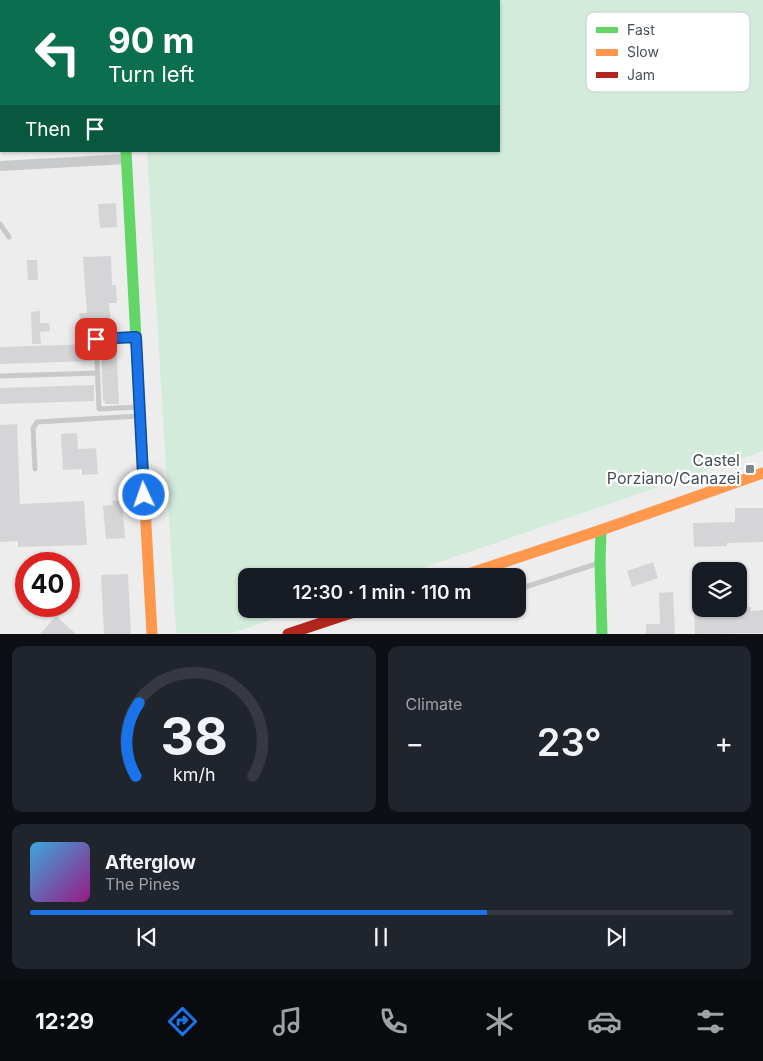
<!DOCTYPE html>
<html lang="en">
<head>
<meta charset="utf-8">
<style>
  body { margin:0; font-family:Inter,sans-serif; background:#20242c; color:#f1f3f6; height:100vh; display:flex; flex-direction:column; font-size:19px; white-space:nowrap }
  * { box-sizing:border-box; margin:0 }
  p { font-size:16px; color:#9ea1a6 }
  .icon { flex:none; width:28px; height:28px; fill:none; stroke:currentColor; stroke-width:2; stroke-linecap:round; stroke-linejoin:round }
  .map { position:relative; height:634px; overflow:hidden }
  .details { display:flex; flex-direction:column; gap:12px; padding:12px; background:#0d0f14; flex:1 }
  .details>* { flex:none }
  .hud { position:absolute; left:0px; top:0px; width:500px; height:152px; box-shadow:0 1px 4px #0004; background:#0b6e4f; color:#fff; overflow:hidden }
  .buttons { position:absolute; left:692px; top:562px; display:grid; gap:10px }
  .buttons a { display:grid; place-items:center; width:55px; height:55px; border-radius:10px; background:#171b24; box-shadow:0 1px 4px #0004; font-size:25px }
  .speed { position:absolute; left:15px; top:552px; display:flex; gap:10px; font-size:25px; font-weight:700; text-align:center }
  .speed>* { display:grid; place-content:center; width:65px; height:65px; border-radius:50%; background:#171b24; box-shadow:0 1px 4px #0004; line-height:1 }
  .speed .limit { border:8px solid #d22; background:#fff; color:#111 }
  .pin { position:absolute; display:grid; place-items:center; width:42px; height:42px; color:#fff; margin:-21px; border-radius:10px; box-shadow:0 2px 8px #0006 }
  .me { position:absolute; width:55px; margin:-28px; rotate:357deg; stroke-linejoin:round; filter:drop-shadow(0 0 4px #0008) }
  .turn { display:flex; align-items:center; gap:18px; height:105px; padding:0 25px; font-size:22px }
  .turn .icon { width:65px; height:65px; stroke-width:2.5 }
  .turn b { display:block; font-size:35px; line-height:42px }
  .then { display:flex; align-items:center; height:48px; padding:0 25px; background:#0003; gap:10px; font-size:19px }
  .big { font-size:38px; font-weight:600; line-height:1.1 }
  .details .widget { flex:1; display:flex; flex-direction:column; justify-content:center; gap:8px; min-width:0; padding:0 18px; border-radius:10px; background:#20242c }
  .details .dial { align-items:center; gap:0 }
  .dial svg { height:130px; overflow:visible; fill:none; stroke:#363941; stroke-width:7; stroke-linecap:round; text-anchor:middle }
  .dial text { fill:#f1f3f6; stroke:none }
  .song { display:flex; align-items:center; gap:15px }
  .cover { width:60px; height:60px; border-radius:8px; background:linear-gradient(135deg,hsl(200 70% 55%),hsl(310 70% 35%)) }
  .played { height:5px; border-radius:2px; background:linear-gradient(90deg,#1a73e8 65%,#363941 65%) }
  .keys { display:flex; justify-content:space-around; direction:ltr }
  .heat { display:flex; justify-content:space-between; align-items:center; font-size:28px; direction:ltr }
  .details .tiles { flex:1; display:grid; gap:12px; grid-template-columns:1fr 1fr }
  .widget:last-child { grid-column:span 2 }
  .trip { position:absolute; left:238px; top:568px; width:288px; height:50px; border-radius:10px; background:#171b24; box-shadow:0 1px 4px #0004; font-weight:600; line-height:50px; text-align:center }
  .dock { display:flex; height:80px; justify-content:space-around; align-items:center; background:#090b0e; color:#9ea1a6 }
  .dock .icon { width:35px; height:35px }
  .dock .active { color:#1a73e8 }
  .dock b { font-size:22px; color:#f1f3f6 }
  .map>svg:first-child { display:block }
  .green { fill:#d3ebdb }
  .building { fill:#d5d5d7 }
  .lines { fill:none; stroke-linecap:round; stroke-linejoin:round }
  .lane { stroke:#c7c9cb; stroke-width:5 }
  .street { stroke:#c7c9cb; stroke-width:10 }
  .fast { stroke:#63d668; stroke-width:11 }
  .slow { stroke:#ff974d; stroke-width:11 }
  .jam { stroke:#b3261e; stroke-width:11 }
  .route-casing { stroke:#114b97; stroke-width:12 }
  .route { stroke:#1a73e8; stroke-width:9 }
  .poi-dot { fill:#81868c; stroke:#fff; stroke-width:2 }
  .labels { text-anchor:middle; stroke-width:4.5; stroke-linejoin:round; paint-order:stroke }
  .poi-label { font-size:16px; fill:#464f57; stroke:#fff; text-anchor:end }
  .key { fill:#fff; stroke:#c8cacd; stroke-width:1 }
  .key-label { font-size:14px; fill:#464f57 }
</style>
</head>
<body>
<div class="map">
<svg width="763" height="634" viewBox="0 0 763 634">
  <rect width="100%" height="100%" fill="#eeeded"/>
  <path class="green" d="M138,0H763V451L399,576H246V609H304L232,633H176L147,151H499V1Z"/>
  <path class="building" d="M116,203L117,227L100,228L98,204Z
    M111,256L112,285H116L117,303H109L112,334H101L100,326L94,327V322L80,323L79,313H87L83,257Z
    M27,260H37L38,280H28Z
    M40,311V323H49L50,331L40,332L41,344H32L31,312Z
    M116,342L119,404H105V401H103L101,344Z
    M92,344L93,361L0,364V347Z
    M94,385V401L0,404V388Z
    M17,424L20,504L84,501L87,545L18,547V541L0,542V425Z
    M77,433L78,449L96,448L98,474L82,475V469L63,470L61,434Z
    M122,500L125,538L106,539L103,506L113,505L112,501Z
    M735,508H763V542L727,543V546L694,547L693,523L735,522Z
    M653,562L658,578L632,587L627,571Z
    M128,574L131,634H104L101,575Z
    M78,577L79,599L69,600V578Z
    M673,592L675,634H646V624H660L659,593Z
    M751,607V611L763,610V633L695,634L694,613H709V609Z
    M56,616L76,634H40Z"/>
  <g class="lines">
    <path class="lane" d="M0,224L9,237
      M136,337L96,339L99,409L138,407
      M0,376L98,373
      M35,469L33,428L37,422L139,416
      M516,590L599,563"/>
    <path class="street" d="M119,0V1
      M0,166L127,159"/>
    <path class="fast" d="M126,151L140,415
      M601,530L600,563L602,634"/>
    <path class="slow" d="M140,415L152,634
      M462,576L601,530L763,473"/>
    <path class="jam" d="M288,634L363,609"/>
  </g>
  <g class="lines">
    <g class="route-casing">
      <path id="route" d="M96,339L136,337L144,495"/>
    </g>
    <use href="#route" class="route"/>
  </g>
  <rect class="poi-dot" x="745" y="464" width="10" height="10" rx="2.5"/>
  <g class="labels">
    <g class="poi-label">
      <text x="740" y="466">Castel<tspan x="740" dy="18">Porziano/Canazei</tspan></text>
    </g>
  </g>
  <rect x="586" y="12" width="164" height="80" rx="8" class="key"/>
  <rect x="596" y="27" width="22" height="6" fill="#63d668"/>
  <rect x="596" y="49" width="22" height="7" fill="#ff974d"/>
  <rect x="596" y="72" width="22" height="6" fill="#b3261e"/>
  <g class="key-label">
    <text x="627" y="35">Fast</text>
    <text x="627" y="57">Slow</text>
    <text x="627" y="80">Jam</text>
  </g>
</svg>
<div class="buttons">
<a><svg class="icon" aria-label="layers" viewBox="0 0 24 24"><path d="M12 4l9 5-9 5-9-5zM3 14l9 5 9-5"/></svg></a>
</div>
<div class="speed"><div class="limit">40</div></div>
<div class="pin" style="left:96px;top:339px;background:#d93025"><svg class="icon" aria-label="arrive" viewBox="0 0 24 24"><path d="M6 21V4h12l-3 4 3 4H6"/></svg></div>
<svg class="me" style="left:144px;top:495px" viewBox="-20 -20 40 40"><circle r="17" fill="#1a73e8" stroke="#fff" stroke-width="3"/><path d="M0-11L8 9 0 5-8 9z" fill="#fff"/></svg>
<div class="trip">12:30 · 1 min · 110 m</div>
<div class="hud">
<div class="turn"><svg class="icon" aria-label="left" viewBox="0 0 24 24"><path d="M17 20v-9H6M10 6l-5 5 5 5"/></svg><div><b>90 m</b>Turn left</div></div>
<div class="then">Then<svg class="icon" aria-label="arrive" viewBox="0 0 24 24"><path d="M6 21V4h12l-3 4 3 4H6"/></svg></div>
</div>
</div>
<section class="details">
<div class="tiles">
<div class="widget dial"><svg viewBox="0 0 100 80">
<path d="M14 69A42 42 0 1 1 86 69"/>
<path d="M14 69A42 42 0 0 1 16 24" stroke="#1a73e8"/>
<text x="50" y="56" font-size="32" font-weight="700">38</text>
<text x="50" y="72" font-size="11">km/h</text>
</svg></div>
<div class="widget"><p>Climate</p>
<div class="heat"><a>−</a><b class="big">23°</b><a>+</a></div>
</div>
<div class="widget">
<div class="song"><i class="cover"></i><div><b>Afterglow</b><p>The Pines</p></div></div>
<div class="played"></div>
<div class="keys"><svg class="icon" aria-label="previous" viewBox="0 0 24 24"><path d="M18 5L8 12l10 7zM5 5v14"/></svg><svg class="icon" aria-label="pause" viewBox="0 0 24 24"><path d="M8 5v14M16 5v14"/></svg><svg class="icon" aria-label="next" viewBox="0 0 24 24"><path d="M6 5l10 7-10 7zM19 5v14"/></svg></div>
</div>
</div>
</section>
<nav class="dock">
<b>12:29</b>
<svg class="icon active" aria-label="directions" viewBox="0 0 24 24"><path d="M12 3l9 9-9 9-9-9zM9 14v-3h6M13 9l2 2-2 2"/></svg>
<svg class="icon" aria-label="music" viewBox="0 0 24 24"><path d="M9 18V5l10-2v13"/><circle cx="6" cy="18" r="3"/><circle cx="16" cy="16" r="3"/></svg>
<svg class="icon" aria-label="phone" viewBox="0 0 24 24"><path d="M5 4h4l2 5-3 2q2 4 5 5l2-3 5 2v4C11 20 4 13 5 4z"/></svg>
<svg class="icon" aria-label="climate" viewBox="0 0 24 24"><path d="M12 3v18M4 7l16 10M4 17L20 7"/></svg>
<svg class="icon" aria-label="car" viewBox="0 0 24 24"><path d="M5 17H2v-5l4-1 3-4h7l3 4 3 1v5h-3M9 17h6M6 11h13"/><circle cx="7" cy="17" r="2"/><circle cx="17" cy="17" r="2"/></svg>
<svg class="icon" aria-label="filters" viewBox="0 0 24 24"><path d="M4 7h16M4 17h16"/><circle cx="9" cy="7" r="2"/><circle cx="15" cy="17" r="2"/></svg>
</nav>
</body>
</html>
